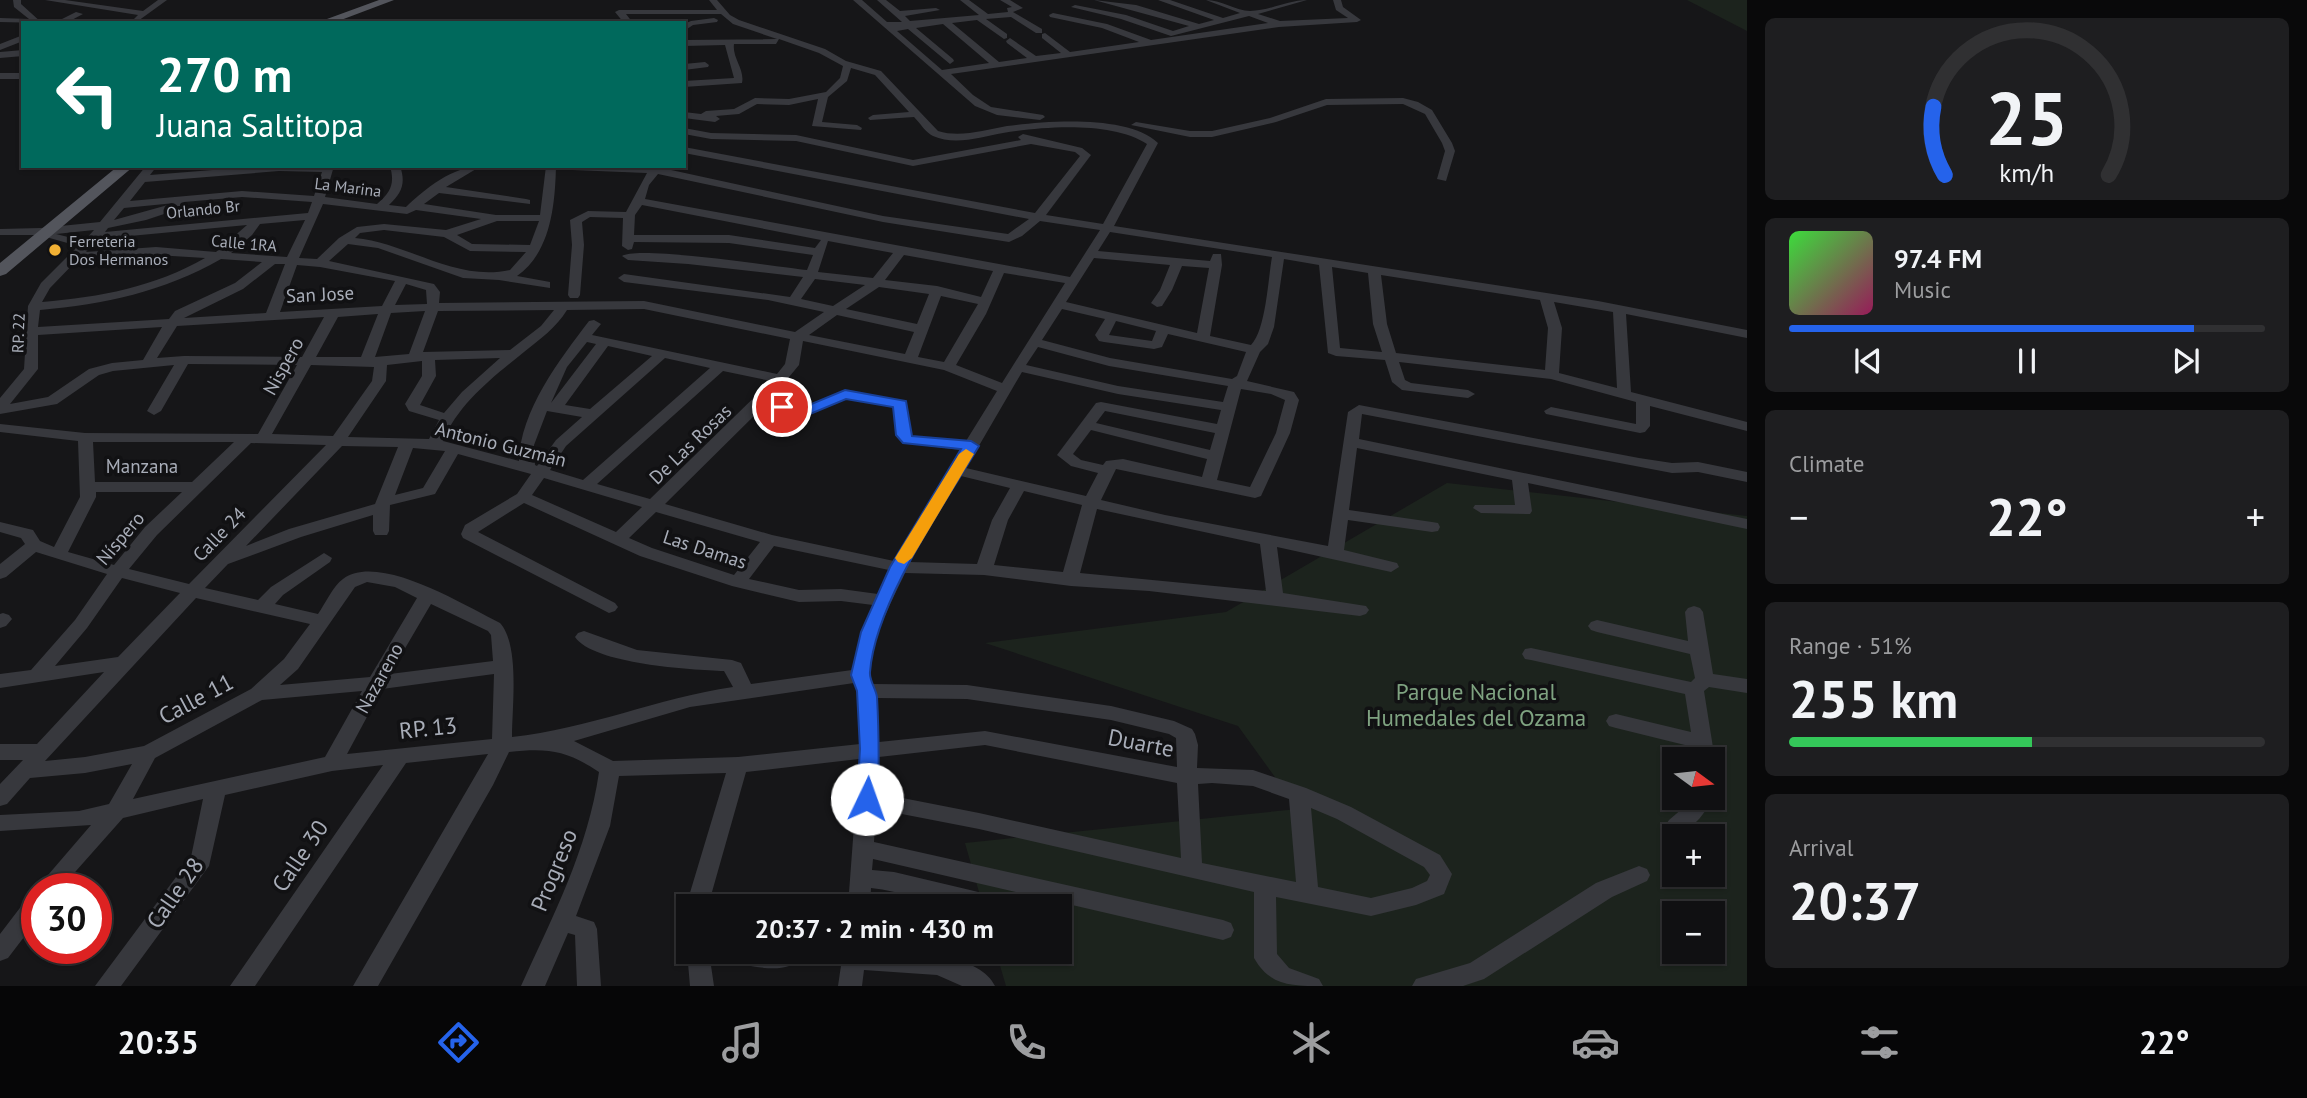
<!DOCTYPE html>
<html lang="en">
<head>
<meta charset="utf-8">
<style>
  body { margin:0; font-family:"PT Sans",sans-serif; background:#1e1e20; color:#f1f3f6; height:100vh; display:flex; flex-direction:column; font-size:26px; white-space:nowrap }
  * { box-sizing:border-box; margin:0 }
  p { font-size:23px; color:#9c9d9f }
  .icon { flex:none; width:38px; height:38px; fill:none; stroke:currentColor; stroke-width:2; stroke-linecap:round; stroke-linejoin:round }
  .map { position:relative; flex:1; overflow:hidden }
  .panel { display:flex; flex-direction:column; gap:18px; padding:18px; background:#09090a; width:560px }
  .panel>* { flex:none }
  .banner { position:absolute; left:21px; top:21px; width:665px; height:147px; border-radius:0px; box-shadow:0 2px 5px #0004,0 0 0 2px #303032; background:#00695c; color:#fff; overflow:hidden }
  .needle { width:46px; rotate:105deg }
  .tools { position:absolute; left:1662px; top:747px; display:grid; gap:14px }
  .tools a { display:grid; place-items:center; width:63px; height:63px; border-radius:0px; background:#101012; box-shadow:0 2px 5px #0004,0 0 0 2px #303032; font-size:35px }
  .speed { position:absolute; left:21px; top:873px; display:flex; gap:14px; font-size:35px; font-weight:700; text-align:center }
  .speed>* { display:grid; place-content:center; width:91px; height:91px; border-radius:50%; background:#101012; box-shadow:0 2px 5px #0004,0 0 0 2px #303032; line-height:1 }
  .speed .limit { border:10px solid #d22; background:#fff; color:#111 }
  .pin { position:absolute; display:grid; place-items:center; width:60px; height:60px; color:#fff; margin:-30px; border:4px solid #fff; border-radius:50%; box-shadow:0 2px 7px #0007 }
  .me { position:absolute; width:77px; margin:-38px; rotate:3deg; stroke-linejoin:round; filter:drop-shadow(0 0 5px #0008) }
  .turn { display:flex; align-items:center; gap:24px; height:147px; padding:0 21px; font-size:32px }
  .turn .icon { width:91px; height:91px; stroke-width:2.5 }
  .turn b { display:block; font-size:49px; line-height:60px }
  .big { font-size:52px; font-weight:700; line-height:1.1 }
  .panel .card { flex:1; display:flex; flex-direction:column; justify-content:center; gap:10px; min-width:0; padding:0 24px; border-radius:10px; background:#1e1e20 }
  .panel .dial { align-items:center; gap:0 }
  .dial svg { height:182px; overflow:visible; fill:none; stroke:#303032; stroke-width:7; stroke-linecap:round; text-anchor:middle }
  .dial text { fill:#f1f3f6; stroke:none }
  .song { display:flex; align-items:center; gap:21px }
  .cover { width:84px; height:84px; border-radius:10px; background:linear-gradient(135deg,hsl(120 70% 55%),hsl(330 70% 35%)) }
  .played { height:7px; border-radius:4px; background:linear-gradient(90deg,#2563eb 85%,#303032 85%) }
  .keys { display:flex; justify-content:space-around; direction:ltr }
  .heat { display:flex; justify-content:space-between; align-items:center; font-size:38px; direction:ltr }
  .charge { height:10px; border-radius:5px; background:linear-gradient(90deg,#34c759 51%,#303032 0) }
  .trip { position:absolute; left:676px; top:894px; width:396px; height:70px; border-radius:0px; background:#101012; box-shadow:0 2px 5px #0004,0 0 0 2px #303032; font-weight:700; line-height:70px; text-align:center }
  .dock { display:flex; height:112px; justify-content:space-around; align-items:center; background:#060607; color:#9c9d9f }
  .dock .icon { width:49px; height:49px }
  .dock .active { color:#2563eb }
  .dock b { font-size:32px; color:#f1f3f6 }
  main { display:flex; flex:1; min-height:0 }
  .map>svg:first-child { display:block }
  .green { fill:#1c231d; fill-rule:evenodd }
  .lines { fill:none; stroke-linecap:round; stroke-linejoin:round }
  .minor { fill:#37383d; fill-rule:evenodd }
  .major { fill:#53555c; fill-rule:evenodd }
  .route { fill:#2563eb; stroke:#184099; stroke-width:2 }
  .slow { fill:#f59e0b }
  .poi-dot { fill:#f2b134; stroke:#111113; stroke-width:2.5 }
  .labels { text-anchor:middle; stroke-width:7; stroke-linejoin:round; paint-order:stroke }
  .far-street-label { font-size:16px; fill:#a8adb8; stroke:#111113 }
  .far-poi-label { font-size:16px; fill:#a8adb8; stroke:#111113; text-anchor:start }
  .street-label { font-size:19px; fill:#a8adb8; stroke:#111113 }
  .near-park-label { font-size:23px; fill:#7fa381; stroke:#111113 }
  .near-street-label { font-size:23px; fill:#a8adb8; stroke:#111113 }
</style>
</head>
<body>
<main>
<div class="map">
<svg width="1747" height="986" viewBox="0 0 1747 986">
  <rect width="100%" height="100%" fill="#161618"/>
  <path class="green" d="M1687,0H1747V31Z
    M1447,483L1747,516V986H1006L996,952H1059V906H983L965,843L1298,809L1238,726L985,643L1226,612ZM1675,760H1713V798H1675ZM1675,836H1713V875H1675ZM1675,914H1713V952H1675Z"/>
  <g class="lines">
    <path class="minor" d="M13,0H21V4L42,23L0,22V18L29,19L14,7Z
      M45,0H65L143,11L158,0H167L138,21L134,19L138,15Z
      M709,0H717L730,15L739,20L825,49L846,61L881,71L938,131C960,138 984,130 1007,126C1045,121 1128,114 1158,143L1114,226L1598,301L1747,330V338L1626,314L1631,392L1747,422V431L1650,406V426L1645,432L1640,433L1546,414L1544,411L1551,407L1636,424V402L1551,379L1399,362L1405,380L1411,383L1468,390L1475,394L1468,398L1402,390L1392,382L1385,360L1336,356L1328,353L1319,265L1284,259L1274,327L1268,344L1260,352L1247,381L1294,392L1299,400L1290,433L1261,496L1255,498L1116,469L1101,500L1165,515L1328,546L1348,412L1359,405L1639,458L1672,463L1698,462L1747,472V482L1698,472L1672,473L1362,414L1359,439L1747,519V529L1528,483L1532,511L1530,514L1481,513L1473,508L1475,505H1515L1512,480L1357,448L1349,510L1432,522L1438,523L1440,527L1438,531L1432,532L1348,520L1344,550L1397,563L1399,567L1391,572L1277,547L1283,593L1366,606L1369,610L1366,614L1360,616L1149,591L1071,586L984,575L905,573C893,599 861,657 873,684L967,685L1111,706L1174,721L1192,729L1195,734L1198,745L1197,768L1253,770L1306,788L1351,807L1440,855L1452,874L1444,894L1416,905L1371,916L1276,897L1277,954L1289,968L1319,979L1323,986C1291,986 1270,986 1254,958V892L979,829L876,809L874,842L1223,920L1231,923L1234,930L1231,937L1223,940L873,859L872,870L894,872L970,890L978,892L981,899L978,906C949,910 903,891 871,888L870,906H848L859,759L746,772L708,906H688V910L686,906L726,773L619,776L610,826L576,916L594,922L597,929L601,986H577L575,935L568,933L545,986H521C553,916 588,849 599,772C566,750 548,748 509,752L493,785L378,986H353L488,754L406,763L255,986H230L383,765L332,771L225,795L209,866L121,986H95L191,857L203,799L123,818L60,889H36L91,825L0,831V815L79,811L109,804L132,764L85,773L30,778L7,804L0,806V784L23,760H0V744H37L104,672L0,688V674L31,670L75,620L107,574L36,552L6,577L0,579V564L25,544L21,538L0,532V522L33,530L40,541L54,547L80,497L78,441L0,432V424L85,433L258,434L297,365L188,364L161,411L154,415L147,411L174,365L113,371L99,375L57,404L0,414V398L24,369L28,306L41,283L78,246L39,235H0V229L41,228L100,222L146,166H157L150,175L261,166H334L325,197L377,204C391,192 395,184 390,166H400C406,183 402,193 389,205L406,207C425,189 453,166 481,166L446,187L526,199L530,200V204L439,193L424,204L496,215H540L546,166H556C555,205 551,252 517,276L550,282V288L499,280L463,278L378,248L348,244L329,261L434,284L440,292L439,303L644,301L795,332L824,312L768,300L624,282L618,278L624,274L790,297L803,277L688,264L628,260L622,256C637,245 779,267 807,270L813,255L729,243L634,242L632,249L628,250L622,246L623,218L590,217L582,222L584,245L580,295L578,298H570L568,295L572,245L570,220L588,211L626,212L647,173L572,170L567,166H663L662,168L883,216L1008,234L1029,219L684,153V147L1035,213L1080,156L1075,152L1031,144L913,166L796,141L711,139L684,134V128L711,133L796,135L913,160L1021,140L1018,137L1023,134L1082,148L1091,155L1046,215L1103,224L1147,144C1113,121 1043,126 1003,133C981,137 955,146 933,136C926,133 920,123 914,117L870,120L868,118L873,115L909,112L875,75L851,68L847,81L828,97L822,122L857,125L862,128L861,130L812,126L818,99L789,105L757,104L739,114L716,116L720,119L715,122L684,118V112L701,114L706,111L734,109L755,98L789,99L826,92L840,78L843,66L819,53L779,39L776,44H734C732,58 745,69 742,83L684,87V81L734,78L725,45L684,46V40L777,39L733,24L721,14H626L633,23H624L615,12L619,10H717ZM279,171L322,172L314,196L242,191L130,201L145,182ZM658,174L883,222L1009,242L1022,236L1040,221L1100,230L1070,277L645,199L649,185ZM242,197L312,202L308,213L105,232L108,228L146,220L185,207L184,202ZM175,203L114,220L124,208ZM323,204L407,214L416,210L481,219L446,230L384,224L357,227L339,238L317,259L299,258ZM642,205L821,240L815,248L729,235H634L635,215ZM305,220L287,257L231,253L252,235L260,224ZM497,221H539L530,245L472,244L457,235ZM247,225L216,252L156,247L86,252L98,239ZM94,230L84,241L56,234ZM384,230L444,237L470,251L526,252L510,270C455,282 408,243 355,238L360,233ZM1110,232L1272,257C1268,279 1266,330 1251,345L1210,336L1222,265L1221,254H1213L1210,261L1098,251ZM828,241L893,253L873,278L818,272ZM156,255L205,258C154,287 101,297 42,302L50,288L78,259ZM904,255L993,271L981,297L937,286L885,280ZM1094,258L1170,265L1160,290L1151,303L1157,307L1162,306L1172,290L1182,266L1209,268L1197,333L1066,302ZM221,259L262,262L235,283L175,311L169,319L38,327L40,310C105,304 163,292 221,259ZM275,264H285L266,313L184,318L243,289ZM297,265L320,267L395,281L382,306L280,312ZM1332,267L1368,273L1373,324L1382,352L1340,348ZM1004,273L1065,283L1002,383L956,365L986,314ZM1381,275L1540,300L1548,328L1545,370L1396,353L1387,324ZM815,279L865,285L833,306L801,299ZM406,284L426,290L427,304L395,305ZM879,287L929,294L917,324L846,309ZM941,296L978,304L944,362L918,357ZM1554,302L1613,312L1617,388L1559,373L1562,328ZM644,309L790,339L785,364L777,374L592,335L601,324L594,320L589,321C560,359 520,411 519,461L443,441C458,404 493,377 524,352C540,339 556,328 567,310ZM1062,309L1105,319L1095,335L1099,341L1104,342L1154,349L1162,347L1168,334L1246,352L1237,376L1232,379L1110,358L1042,340ZM554,310L541,326L510,350L423,352L438,311ZM425,311L409,354L375,357L391,313ZM378,314L361,357H316L338,317ZM837,315L914,332L905,354L809,335ZM324,317L302,357L184,356L157,358L177,326ZM1116,321L1156,331L1152,341L1109,335ZM162,327L143,360L112,363L89,369L48,397L10,404L38,369V335ZM803,341L944,370L997,391L966,441L912,436L907,404L900,400L845,390L802,408L770,400L799,365ZM587,342L596,344L551,403L567,367ZM608,346L652,356L590,409L565,405ZM1038,347L1109,366L1228,386L1223,402L1118,386L1026,365ZM500,358L462,392L444,413L420,405L436,376L435,360ZM665,358L710,368L583,480L550,470L566,446ZM422,361V376L405,404L409,411L439,420L429,439L348,437L386,381L387,365ZM311,365L374,367L372,381L333,436L272,434ZM723,371L771,381L650,499L597,484ZM1022,372L1118,394L1221,410L1217,424L1101,402L1096,403L1057,455L1071,466L1098,473L1086,496L966,468ZM1241,389L1271,394L1285,400L1276,433L1250,487L1217,480ZM847,399L893,407L896,435L903,443L961,450L894,561L772,535L665,504L763,407L803,417ZM547,411L582,417L556,440L537,466L535,465L534,445ZM1105,411L1215,433L1210,450L1096,423ZM1091,430L1207,459L1202,477L1123,459L1106,461L1103,465L1081,460L1073,454ZM93,442H234L192,482H95ZM251,443L326,445L189,584L129,569L157,535ZM342,446L398,447L375,504L289,529L246,546ZM413,448L445,451L423,488L395,495ZM458,454L531,474L517,494L465,525L461,534L463,538L609,613L615,611L618,607L615,603L478,532L524,503L640,556L732,586L799,602L841,601L873,605L861,632L852,670L751,684L741,663L732,660L637,650L584,631L578,633L575,637C593,664 692,670 724,671L733,687C658,698 588,729 512,737C512,707 520,645 500,623C465,606 379,552 343,579C333,586 325,604 318,614L275,604L283,595L330,562L332,558L324,553L271,587L258,600L205,588L228,564L301,537L373,515V531L375,535H387L389,531L390,505L435,494ZM961,476L1010,488L992,520L977,564L910,562ZM544,478L642,507L616,532L532,495ZM1024,491L1082,505L1063,572L994,565L1008,520ZM96,492H182L145,527L114,565L68,552L96,497ZM1097,509L1260,544L1266,591L1080,573ZM656,512L760,542L734,575L652,548L629,538ZM774,546L889,570L878,594L841,589L799,590L749,579ZM122,578L180,593L118,657L55,666L87,628ZM367,582L395,587L417,598L370,677L280,685L298,669L355,587ZM196,598L310,624L284,659L251,689L144,746L85,757L45,761ZM431,604L488,631L491,635L493,661L390,674ZM494,674L492,739L347,754L382,689ZM854,683L858,691L860,744L738,757L613,761L574,741L690,707ZM362,691L325,757L133,799L155,758L262,700ZM877,698L967,699L1111,720L1169,734L1176,738L1177,767L985,731L879,742ZM985,745L1177,783L1181,858L979,813L877,793L879,757ZM1212,783L1253,786L1289,799L1296,882L1202,863L1198,784ZM1311,808L1337,819L1424,867L1430,875L1427,881L1412,888L1371,898L1318,887Z
      M853,0H862L887,22H902L877,0H886L900,11L936,8L940,10L905,16L910,21L979,15L960,0H969L988,14L1008,12L1007,8L1012,7L1000,0H1010L1023,8L1013,12L1042,29V33H1036L1011,17L986,19L1007,34V38L1004,39L977,20L952,23L999,62L1027,58L1007,43L1006,41L1010,38L1036,56L1061,53L1042,38V34L1045,33L1070,52L1139,42L1102,28L1050,17L1049,15L1053,13L1107,24L1151,40L1268,23L1249,16L1171,36L1121,19L1071,7L1075,5L1126,15L1173,31L1189,26L1094,0L1136,5L1199,24L1214,20L1158,0H1170L1223,18L1240,13L1206,0C1222,0 1236,11 1250,11C1269,11 1288,0 1307,0L1258,14L1280,21L1348,18L1336,10L1333,0H1341L1343,7L1361,20L1357,22L1279,27L951,74L973,95L991,107L1043,115L1045,117L1040,120L997,115L975,106ZM943,24L989,63L942,70L897,31L908,29L950,64L954,61L953,59L916,28Z
      M76,12L83,14L66,23H54Z
      M714,18L718,20L717,22L693,25L684,31V24L691,21Z
      M434,21H465L469,23H430Z
      M23,35V41L0,50V44Z
      M23,50V56L0,58V52Z
      M705,62L709,65L708,67L684,70V64Z
      M0,73H23V79H0Z
      M1403,98L1418,102L1432,110L1452,143L1455,151L1446,181L1437,179L1445,151L1442,143L1425,114L1403,104L1327,105L1276,122L1212,137H1190L1131,125L1136,122L1190,131H1212L1270,118L1326,99Z
      M1694,606L1700,608L1703,612L1713,674L1747,679V693L1709,687L1704,691L1715,760L1713,763V760H1695L1693,747L1616,728L1609,726L1606,721L1609,716L1616,714L1691,732L1685,694L1531,660L1525,659L1522,654L1525,649L1531,648L1691,682L1695,678L1690,654L1597,632L1591,630L1588,626L1591,622L1597,620L1688,641L1685,612L1688,608Z
      M3,613L9,615L12,619L6,626L0,628V614Z
      M1691,798H1711C1707,814 1686,838 1669,832L1665,826L1669,820L1690,802Z
      M1639,866L1647,869L1650,875L1647,881L1612,897L1484,979L1463,986H1412L1416,979L1470,963L1596,883Z
      M37,894V920L8,958L0,961V934L29,896Z
      M688,949V952H709L714,986H690L687,952Z
      M722,952H789L793,959L789,966C772,972 742,965 725,959Z
      M843,952C880,952 976,946 995,986H962L937,975L864,970L862,986H838Z"/>
    <path class="major" d="M379,0H394L333,23H316Z
      M118,166H134L6,274L0,276V263Z"/>
  </g>
  <path class="route" d="M845,390L906,401L912,436L971,441L979,446C943,506 875,603 870,672C869,680 876,689 877,697C879,732 879,765 878,799L875,805L867,808L860,805L857,799L860,749L857,691L851,675L861,632L890,567L961,449L903,443L896,435L893,407L846,399L803,417L777,410L774,407L782,403L802,408Z"/>
  <path class="slow" d="M966,449L974,454L912,558L904,564L898,562L895,558L959,454Z"/>
  <circle class="poi-dot" cx="55" cy="250" r="7"/>
  <g class="labels">
    <g class="far-street-label">
      <text transform="translate(348 187) rotate(7)" y="6">La Marina</text>
      <text transform="translate(203 209) rotate(-6)" y="6">Orlando Br</text>
      <text transform="translate(244 243) rotate(5)" y="6">Calle 1RA</text>
      <text transform="translate(18 333) rotate(-88)" y="6">RP. 22</text>
    </g>
    <g class="far-poi-label">
      <text x="69" y="247">Ferreteria<tspan x="69" dy="18">Dos Hermanos</tspan></text>
    </g>
    <g class="street-label">
      <text transform="translate(320 294) rotate(-3)" y="7">San Jose</text>
      <text transform="translate(283 366) rotate(-61)" y="7">Nispero</text>
      <text transform="translate(501 444) rotate(14)" y="7">Antonio Guzmán</text>
      <text transform="translate(690 444) rotate(-44)" y="7">De Las Rosas</text>
      <text x="142" y="473">Manzana</text>
      <text transform="translate(219 534) rotate(-46)" y="7">Calle 24</text>
      <text transform="translate(120 538) rotate(-50)" y="7">Níspero</text>
      <text transform="translate(705 549) rotate(18)" y="7">Las Damas</text>
      <text transform="translate(379 678) rotate(-61)" y="7">Nazareno</text>
    </g>
    <g class="near-park-label">
      <text x="1476" y="700">Parque Nacional<tspan x="1476" dy="26">Humedales del Ozama</tspan></text>
    </g>
    <g class="near-street-label">
      <text transform="translate(196 699) rotate(-28)" y="8">Calle 11</text>
      <text transform="translate(428 728) rotate(-6)" y="8">RP. 13</text>
      <text transform="translate(1141 743) rotate(11)" y="8">Duarte</text>
      <text transform="translate(300 856) rotate(-56)" y="8">Calle 30</text>
      <text transform="translate(554 870) rotate(-68)" y="8">Progreso</text>
      <text transform="translate(175 893) rotate(-55)" y="8">Calle 28</text>
    </g>
  </g>
</svg>
<div class="tools">
<a><svg class="needle" viewBox="-14 -14 28 28"><path d="M0-13l5 13h-10z" fill="#e53935"/><path d="M0 13l5-13h-10z" fill="#9c9d9f"/></svg></a>
<a>+</a>
<a>−</a>
</div>
<div class="speed"><div class="limit">30</div></div>
<div class="pin" style="left:782px;top:407px;background:#d93025"><svg class="icon" aria-label="arrive" viewBox="0 0 24 24"><path d="M6 21V4h12l-3 4 3 4H6"/></svg></div>
<svg class="me" style="left:867px;top:799px" viewBox="-20 -20 40 40"><circle r="19" fill="#fff"/><path d="M0-13L10 11 0 6-10 11z" fill="#2563eb"/></svg>
<div class="trip">20:37 · 2 min · 430 m</div>
<div class="banner">
<div class="turn"><svg class="icon" aria-label="left" viewBox="0 0 24 24"><path d="M17 20v-9H6M10 6l-5 5 5 5"/></svg><div><b>270 m</b>Juana Saltitopa</div></div>
</div>
</div>
<section class="panel">
<div class="card dial"><svg viewBox="0 0 100 80">
<path d="M14 69A42 42 0 1 1 86 69"/>
<path d="M14 69A42 42 0 0 1 9 39" stroke="#2563eb"/>
<text x="50" y="56" font-size="32" font-weight="700">25</text>
<text x="50" y="72" font-size="11">km/h</text>
</svg></div>
<div class="card">
<div class="song"><i class="cover"></i><div><b>97.4 FM</b><p>Music</p></div></div>
<div class="played"></div>
<div class="keys"><svg class="icon" aria-label="previous" viewBox="0 0 24 24"><path d="M18 5L8 12l10 7zM5 5v14"/></svg><svg class="icon" aria-label="pause" viewBox="0 0 24 24"><path d="M8 5v14M16 5v14"/></svg><svg class="icon" aria-label="next" viewBox="0 0 24 24"><path d="M6 5l10 7-10 7zM19 5v14"/></svg></div>
</div>
<div class="card"><p>Climate</p>
<div class="heat"><a>−</a><b class="big">22°</b><a>+</a></div>
</div>
<div class="card"><p>Range · 51%</p><b class="big">255 km</b><div class="charge"></div></div>
<div class="card"><p>Arrival</p><b class="big">20:37</b></div>
</section>
</main>
<nav class="dock">
<b>20:35</b>
<svg class="icon active" aria-label="directions" viewBox="0 0 24 24"><path d="M12 3l9 9-9 9-9-9zM9 14v-3h6M13 9l2 2-2 2"/></svg>
<svg class="icon" aria-label="music" viewBox="0 0 24 24"><path d="M9 18V5l10-2v13"/><circle cx="6" cy="18" r="3"/><circle cx="16" cy="16" r="3"/></svg>
<svg class="icon" aria-label="phone" viewBox="0 0 24 24"><path d="M5 4h4l2 5-3 2q2 4 5 5l2-3 5 2v4C11 20 4 13 5 4z"/></svg>
<svg class="icon" aria-label="climate" viewBox="0 0 24 24"><path d="M12 3v18M4 7l16 10M4 17L20 7"/></svg>
<svg class="icon" aria-label="car" viewBox="0 0 24 24"><path d="M5 17H2v-5l4-1 3-4h7l3 4 3 1v5h-3M9 17h6M6 11h13"/><circle cx="7" cy="17" r="2"/><circle cx="17" cy="17" r="2"/></svg>
<svg class="icon" aria-label="filters" viewBox="0 0 24 24"><path d="M4 7h16M4 17h16"/><circle cx="9" cy="7" r="2"/><circle cx="15" cy="17" r="2"/></svg>
<b>22°</b>
</nav>
</body>
</html>
